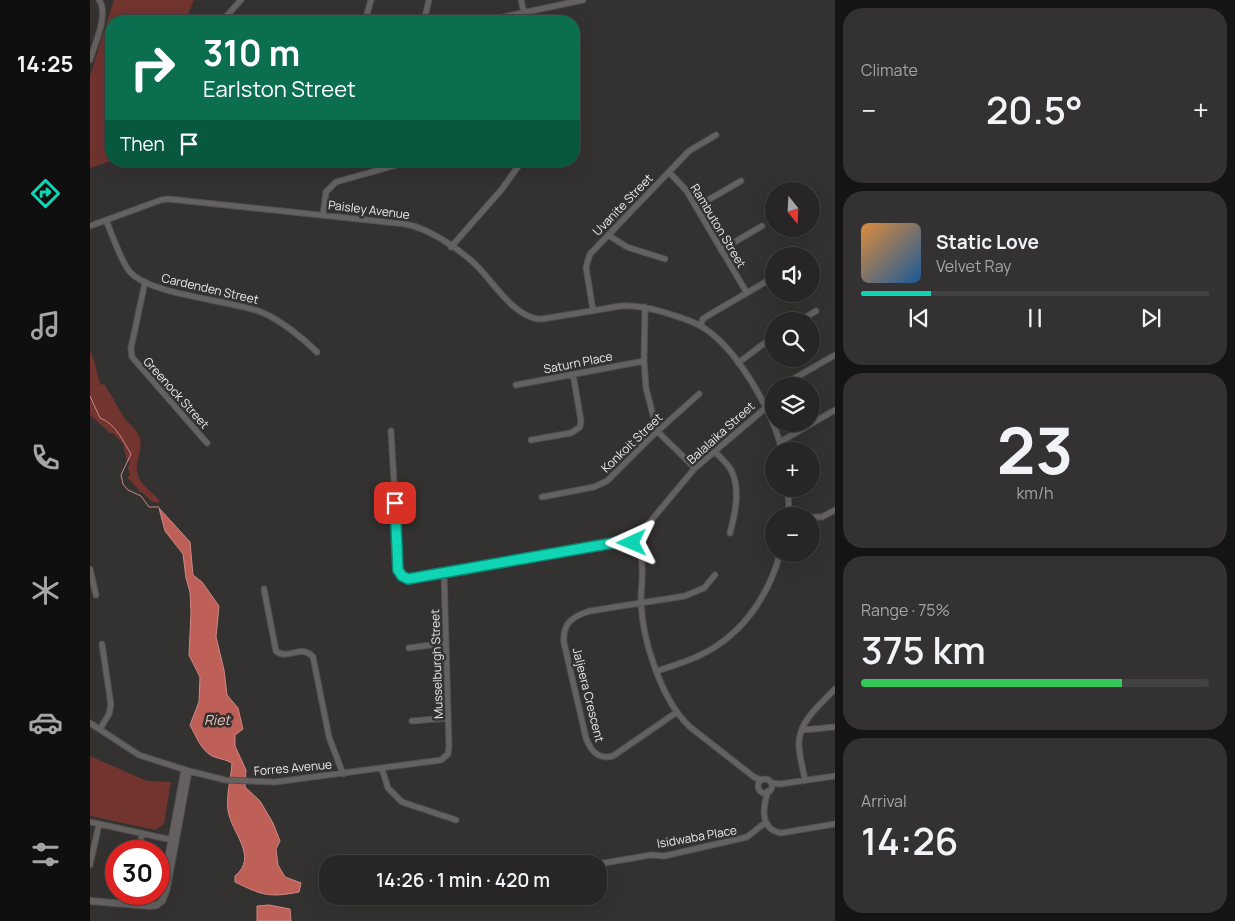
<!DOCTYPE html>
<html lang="en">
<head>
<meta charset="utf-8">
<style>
  body { margin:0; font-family:Manrope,sans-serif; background:#333132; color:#f1f3f6; height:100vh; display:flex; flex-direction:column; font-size:19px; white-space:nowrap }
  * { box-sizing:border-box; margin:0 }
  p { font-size:16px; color:#a4a5a7 }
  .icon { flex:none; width:28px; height:28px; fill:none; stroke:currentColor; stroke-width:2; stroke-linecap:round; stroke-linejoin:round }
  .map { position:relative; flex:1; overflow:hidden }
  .details { display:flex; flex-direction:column; gap:8px; padding:8px; background:#151414; width:400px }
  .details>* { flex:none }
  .top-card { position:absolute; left:15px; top:15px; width:475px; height:152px; border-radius:20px; box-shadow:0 5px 20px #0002,0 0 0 1px #434242; background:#0b6e4f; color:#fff; overflow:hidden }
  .needle { width:32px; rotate:162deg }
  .fabs { position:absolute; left:675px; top:182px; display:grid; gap:10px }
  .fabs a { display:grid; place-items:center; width:55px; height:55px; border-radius:50%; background:#272525; box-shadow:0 5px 20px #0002,0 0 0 1px #434242; font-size:25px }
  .speed { position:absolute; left:15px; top:840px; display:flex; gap:10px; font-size:25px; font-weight:700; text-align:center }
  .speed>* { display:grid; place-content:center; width:65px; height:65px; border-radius:50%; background:#272525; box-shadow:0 5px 20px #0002,0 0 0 1px #434242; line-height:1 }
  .speed .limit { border:8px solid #d22; background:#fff; color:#111 }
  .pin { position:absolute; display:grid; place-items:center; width:42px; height:42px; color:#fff; margin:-21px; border-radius:10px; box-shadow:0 2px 8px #0006 }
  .me { position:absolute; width:55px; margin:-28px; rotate:269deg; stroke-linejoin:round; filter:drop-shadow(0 0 4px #0008) }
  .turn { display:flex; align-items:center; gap:18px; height:105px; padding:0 15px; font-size:22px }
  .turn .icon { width:65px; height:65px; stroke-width:2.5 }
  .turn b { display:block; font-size:35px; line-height:42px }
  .then { display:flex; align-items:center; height:48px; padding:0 15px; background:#0003; gap:10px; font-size:19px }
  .big { font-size:38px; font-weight:600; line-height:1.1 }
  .details .widget { flex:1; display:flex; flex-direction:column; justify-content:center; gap:8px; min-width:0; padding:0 18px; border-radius:20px; background:#333132 }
  .details .dial { align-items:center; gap:0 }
  .dial b { font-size:65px; line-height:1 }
  .song { display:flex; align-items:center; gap:15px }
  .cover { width:60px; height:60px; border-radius:8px; background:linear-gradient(135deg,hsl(30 70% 55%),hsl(210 70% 35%)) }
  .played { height:5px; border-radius:2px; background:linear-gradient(90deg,#10d5b4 20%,#434242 20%) }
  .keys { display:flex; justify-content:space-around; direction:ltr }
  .heat { display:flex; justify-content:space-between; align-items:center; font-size:28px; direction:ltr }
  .charge { height:8px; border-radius:4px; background:linear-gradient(90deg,#34c759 75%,#434242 0) }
  .trip { position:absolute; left:229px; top:855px; width:288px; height:50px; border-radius:20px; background:#272525; box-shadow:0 5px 20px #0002,0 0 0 1px #434242; font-weight:600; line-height:50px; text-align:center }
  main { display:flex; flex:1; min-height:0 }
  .menu { display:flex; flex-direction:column; width:90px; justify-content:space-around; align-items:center; background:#100f0f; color:#a4a5a7 }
  .menu .icon { width:35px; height:35px }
  .menu .on { color:#10d5b4 }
  .menu b { font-size:22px; color:#f1f3f6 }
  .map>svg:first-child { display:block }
  .green { fill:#71342f }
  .water { fill:#be5f58; stroke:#cc8984 }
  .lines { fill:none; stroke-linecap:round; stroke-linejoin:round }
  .stream { stroke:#cc8984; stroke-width:1 }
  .minor-casing { stroke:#524f4f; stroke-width:7 }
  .tertiary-casing { stroke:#524f4f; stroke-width:8 }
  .minor { stroke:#646160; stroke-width:5 }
  .tertiary { stroke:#646160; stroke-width:6 }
  .route-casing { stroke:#0a8a75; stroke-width:12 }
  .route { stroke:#10d5b4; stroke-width:9 }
  .labels { text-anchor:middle; stroke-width:5; stroke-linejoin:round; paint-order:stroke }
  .street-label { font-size:12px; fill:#eceae9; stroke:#343131 }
  .water-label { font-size:14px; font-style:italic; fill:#f9c4be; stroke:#343131 }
</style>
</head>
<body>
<main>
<nav class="menu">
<b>14:25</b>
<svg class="icon on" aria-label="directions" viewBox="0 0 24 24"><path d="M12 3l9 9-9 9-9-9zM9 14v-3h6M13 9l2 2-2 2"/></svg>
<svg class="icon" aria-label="music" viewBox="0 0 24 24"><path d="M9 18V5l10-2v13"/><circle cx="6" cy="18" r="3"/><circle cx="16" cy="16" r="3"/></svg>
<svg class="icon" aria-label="phone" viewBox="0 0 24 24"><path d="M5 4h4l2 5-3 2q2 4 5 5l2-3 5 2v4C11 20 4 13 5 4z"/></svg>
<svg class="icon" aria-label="climate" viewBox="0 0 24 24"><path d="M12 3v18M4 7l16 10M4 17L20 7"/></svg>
<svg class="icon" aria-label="car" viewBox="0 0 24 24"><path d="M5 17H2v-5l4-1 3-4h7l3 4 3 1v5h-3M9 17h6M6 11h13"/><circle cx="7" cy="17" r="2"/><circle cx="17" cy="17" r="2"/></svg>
<svg class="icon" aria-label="filters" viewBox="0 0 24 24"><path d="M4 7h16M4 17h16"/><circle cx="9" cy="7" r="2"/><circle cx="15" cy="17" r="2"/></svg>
</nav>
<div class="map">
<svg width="745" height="921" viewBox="0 0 745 921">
  <rect width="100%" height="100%" fill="#343131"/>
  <path class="green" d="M24,0H104L95,21H21V161L0,168V76Z
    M0,351C6,361 6,374 11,385L14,384C21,394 26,404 32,414C36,422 45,427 49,436C55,449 42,464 49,478C53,486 64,494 70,501L68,503L61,501L52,492H47L49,490L38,478V476H40L38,468L40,462L37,461L33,444L23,433H20L0,415Z
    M0,756L57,781L81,782L74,824L65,830L0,816Z"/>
  <path class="water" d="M69,508L100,542L103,575L112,582L129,606L126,637L134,670L137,695L148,708L153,729L145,735V746L156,770L155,787L170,801L183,823L190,841L186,849L188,865L195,877L211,883L209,892C178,898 172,895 145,882V876C169,856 141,833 138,810C136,794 141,779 142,763C135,759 129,759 122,756C111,750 106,736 100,725L109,702L110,677L99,655L101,613L100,592L96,578L93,554L75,531Z
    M179,905L200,909L201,921H167V906Z"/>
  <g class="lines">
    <path class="stream" d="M0,396L10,418C26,424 33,441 41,454L31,475L33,484L38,490L51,496L59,507H69"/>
    <g class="minor-casing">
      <path id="minor" d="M431,0L434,13
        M198,18L199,21
        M132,21L151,0
        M275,21L281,0
        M334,21L339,0
        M394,21L493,0
        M0,60C5,44 19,14 9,0
        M579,172L596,190L657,293
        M606,207L651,181
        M233,215L236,192L246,182L321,161
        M16,220C22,234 31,262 40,272C61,295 139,300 171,312C189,319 213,338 227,352
        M0,226L71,200L78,199L315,224C338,228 368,248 385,264C403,281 425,320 452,319L531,306C546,305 559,308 573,312C585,316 598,319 609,325C646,345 683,412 692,451
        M518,235L537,247L575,259
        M361,247L412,189L432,161
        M631,250L672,226
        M55,282L41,348L42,357L117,443
        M555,307L554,361L556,388L567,431L605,468
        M503,311L496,267L500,254L599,151L626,135
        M709,321L726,311
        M610,326L613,319L619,315L684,277
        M648,363L684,336
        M426,385L554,361
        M695,386L705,378L745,355
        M301,431L309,570L312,576L317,579L534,541L541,537
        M441,440L481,433L490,427L491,421L483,374
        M690,442L745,410
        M625,452C631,458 637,463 641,470C651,489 645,514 640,533
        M698,489L699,516
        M452,497L504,487L517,481L560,438L609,394
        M700,514L719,516
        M721,517H732L745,510
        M547,534L554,529L605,468L672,411L684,398
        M540 540a6 6 0 1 1 12 0a6 6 0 1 1-12 0Z
        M551,544C549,552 552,558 552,566C553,578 551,589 551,601C552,639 571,700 600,727L664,777L671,780
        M0,569L6,595
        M174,589L186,651C198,661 211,643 223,657L239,737L253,774
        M319,648L356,643
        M567,671C579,667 592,663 604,658C649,639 677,600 690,554
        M587,712L523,756C508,760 501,751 496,738L474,643C472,623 483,616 500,611L595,596L614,588L625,575
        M322,721L358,718
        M0,723L49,755L99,771L135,780L185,782L351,760L358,754L359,747L354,573
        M10,729L19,714L21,705L12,644
        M712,730L745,727
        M292,769L298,788L312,802L366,820
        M668 786a7 7 0 1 1 14 0a7 7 0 1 1-14 0Z
        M715,780C713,768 708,753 709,741C711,719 731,704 745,689
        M681,783L690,784L745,776
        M678,791C673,807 669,829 691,833L745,824
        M0,822L82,840
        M49,851L52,833
        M508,864L561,855L574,856L657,837L676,822
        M0,865L9,824
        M73,900L77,890L99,771
        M72,901V889L94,770"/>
    </g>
    <g class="tertiary-casing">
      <path id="tertiary" d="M0,901L60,906L67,905L72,901"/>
    </g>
    <use href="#minor" class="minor"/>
    <use href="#tertiary" class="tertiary"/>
  </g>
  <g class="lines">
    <g class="route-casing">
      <path id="route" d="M305,503L308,570L312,576L318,579L534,541L542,543"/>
    </g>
    <use href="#route" class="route"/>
  </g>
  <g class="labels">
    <g class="street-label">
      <text transform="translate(533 205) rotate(-46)" y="4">Uvanite Street</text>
      <text transform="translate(279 210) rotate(7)" y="4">Paisley Avenue</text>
      <text transform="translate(628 226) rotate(59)" y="4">Rambuton Street</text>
      <text transform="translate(120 289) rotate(13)" y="4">Cardenden Street</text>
      <text transform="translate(488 363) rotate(-11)" y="4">Saturn Place</text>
      <text transform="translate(86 393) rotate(48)" y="4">Greenock Street</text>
      <text transform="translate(631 433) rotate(-42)" y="4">Balalaika Street</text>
      <text transform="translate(542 443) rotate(-44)" y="4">Konkoit Street</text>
      <text transform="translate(347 664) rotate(-92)" y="4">Musselburgh Street</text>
      <text transform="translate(498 695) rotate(76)" y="4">Jaljeera Crescent</text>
      <text transform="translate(203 768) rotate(-5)" y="4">Forres Avenue</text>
      <text transform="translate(607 837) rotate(-10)" y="4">Isidwaba Place</text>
    </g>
    <g class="water-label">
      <text x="127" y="725">Riet</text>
    </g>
  </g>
</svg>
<div class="fabs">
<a><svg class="needle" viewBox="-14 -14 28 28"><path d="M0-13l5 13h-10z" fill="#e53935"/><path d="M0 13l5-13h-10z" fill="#a4a5a7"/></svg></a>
<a><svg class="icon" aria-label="sound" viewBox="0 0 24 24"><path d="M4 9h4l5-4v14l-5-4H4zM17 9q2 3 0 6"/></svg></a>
<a><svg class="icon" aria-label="search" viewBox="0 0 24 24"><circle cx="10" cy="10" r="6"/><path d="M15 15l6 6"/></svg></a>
<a><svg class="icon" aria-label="layers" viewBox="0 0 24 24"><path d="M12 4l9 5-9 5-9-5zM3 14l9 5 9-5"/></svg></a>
<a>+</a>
<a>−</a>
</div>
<div class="speed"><div class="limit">30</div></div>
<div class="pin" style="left:305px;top:503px;background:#d93025"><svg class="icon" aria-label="arrive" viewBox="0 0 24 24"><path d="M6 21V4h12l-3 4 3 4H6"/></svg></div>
<svg class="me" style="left:542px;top:543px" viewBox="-20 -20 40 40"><path d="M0-17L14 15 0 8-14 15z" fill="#10d5b4" stroke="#fff" stroke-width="4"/></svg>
<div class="trip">14:26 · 1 min · 420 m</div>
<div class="top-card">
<div class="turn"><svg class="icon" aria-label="right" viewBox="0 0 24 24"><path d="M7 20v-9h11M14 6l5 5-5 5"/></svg><div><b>310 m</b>Earlston Street</div></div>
<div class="then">Then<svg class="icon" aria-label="arrive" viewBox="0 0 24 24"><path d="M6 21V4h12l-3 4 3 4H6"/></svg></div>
</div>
</div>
<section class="details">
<div class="widget"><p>Climate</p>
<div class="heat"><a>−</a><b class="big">20.5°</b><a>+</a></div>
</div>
<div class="widget">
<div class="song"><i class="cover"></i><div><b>Static Love</b><p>Velvet Ray</p></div></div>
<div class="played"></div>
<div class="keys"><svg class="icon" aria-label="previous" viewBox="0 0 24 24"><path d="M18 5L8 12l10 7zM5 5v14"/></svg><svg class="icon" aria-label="pause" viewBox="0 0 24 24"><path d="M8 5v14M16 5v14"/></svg><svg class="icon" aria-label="next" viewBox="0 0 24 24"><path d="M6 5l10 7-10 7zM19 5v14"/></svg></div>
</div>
<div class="widget dial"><b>23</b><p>km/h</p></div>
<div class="widget"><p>Range · 75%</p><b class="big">375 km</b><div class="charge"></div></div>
<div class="widget"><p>Arrival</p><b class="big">14:26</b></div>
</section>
</main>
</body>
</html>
